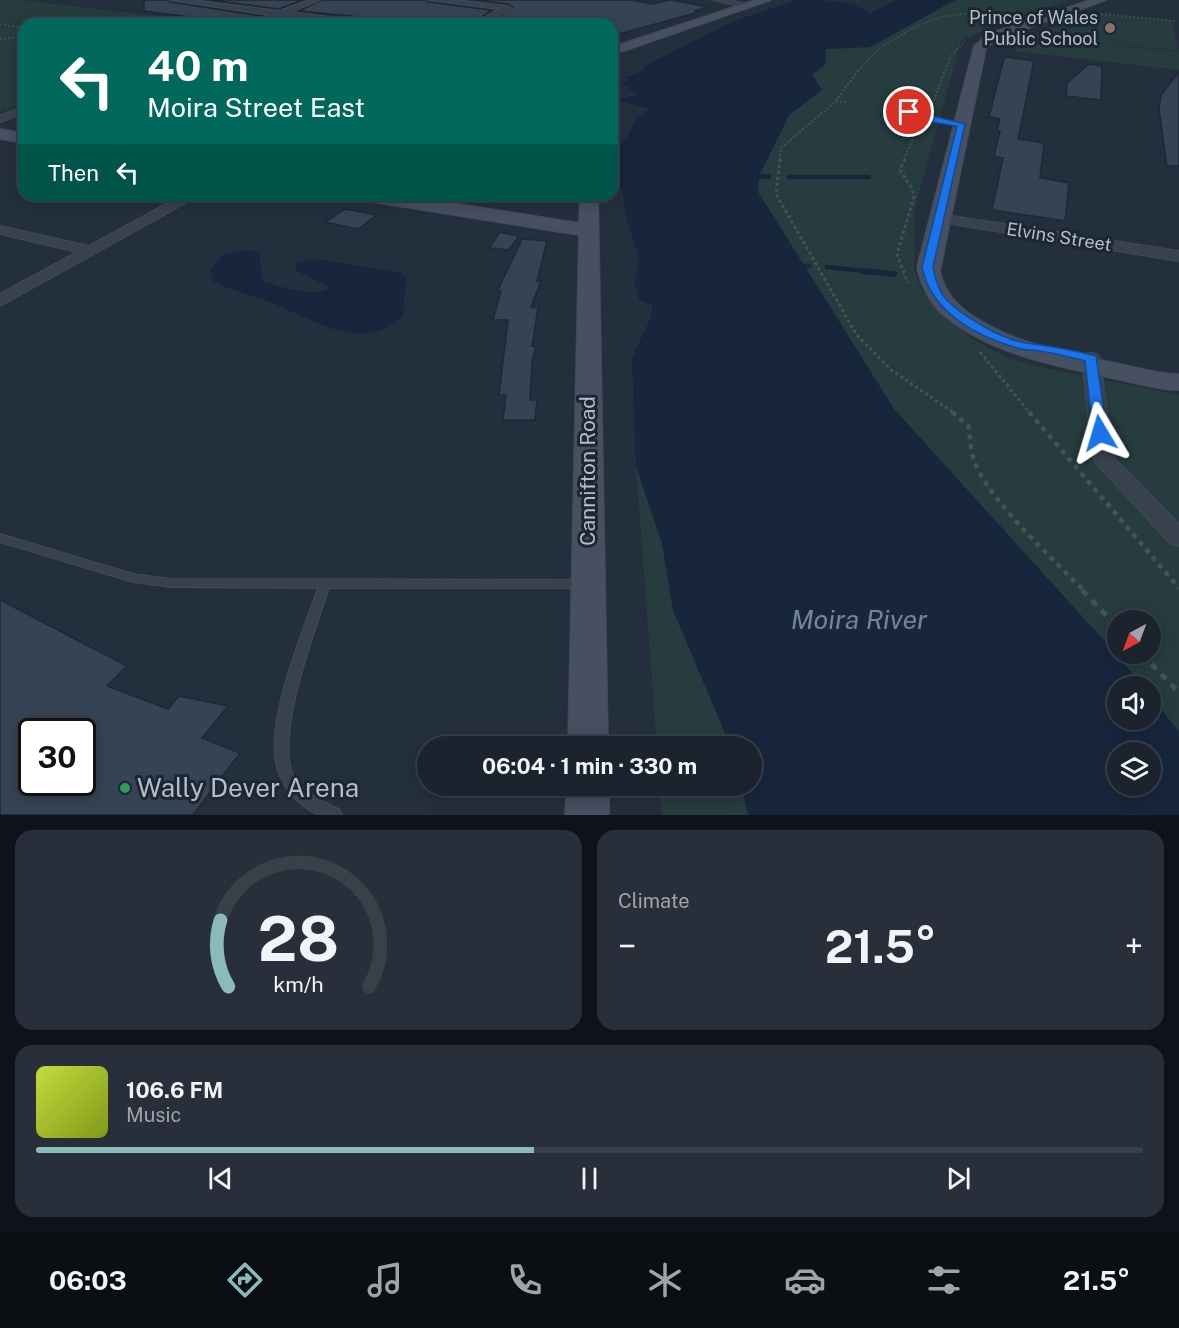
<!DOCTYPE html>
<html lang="en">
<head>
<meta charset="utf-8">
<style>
  body { margin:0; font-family:"Public Sans",sans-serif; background:#282f3a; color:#f1f3f6; height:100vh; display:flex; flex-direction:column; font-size:22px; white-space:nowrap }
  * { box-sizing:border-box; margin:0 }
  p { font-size:20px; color:#a0a4aa }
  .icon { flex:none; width:33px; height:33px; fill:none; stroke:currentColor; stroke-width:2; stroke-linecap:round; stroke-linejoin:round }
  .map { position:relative; height:815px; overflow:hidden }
  .panel { display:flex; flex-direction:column; gap:15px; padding:15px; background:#0f1319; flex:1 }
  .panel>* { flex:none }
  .hud { position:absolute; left:18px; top:18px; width:600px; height:183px; border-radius:18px; box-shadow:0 3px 15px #0003,0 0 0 2px #39404a; background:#00695c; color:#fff; overflow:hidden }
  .needle { width:39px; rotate:221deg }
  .tools { position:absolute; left:1107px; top:610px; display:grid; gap:12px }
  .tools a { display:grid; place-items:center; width:54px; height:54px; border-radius:50%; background:#1b232e; box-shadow:0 3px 15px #0003,0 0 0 2px #39404a; font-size:30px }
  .speed { position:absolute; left:18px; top:718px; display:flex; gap:12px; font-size:30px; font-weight:700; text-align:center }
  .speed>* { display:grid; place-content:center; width:78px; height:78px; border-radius:50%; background:#1b232e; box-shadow:0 3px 15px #0003,0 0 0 2px #39404a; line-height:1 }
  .speed .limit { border:3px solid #111; border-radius:9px; background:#fff; color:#111 }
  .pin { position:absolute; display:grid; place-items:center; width:51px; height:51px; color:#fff; margin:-26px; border:3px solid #fff; border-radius:50%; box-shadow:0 2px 6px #0007 }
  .me { position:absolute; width:66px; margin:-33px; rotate:353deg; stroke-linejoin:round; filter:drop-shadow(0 0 4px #0008) }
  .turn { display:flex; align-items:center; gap:21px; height:126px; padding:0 30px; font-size:27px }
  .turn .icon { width:78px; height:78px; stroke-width:2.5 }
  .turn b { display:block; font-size:42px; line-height:51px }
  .then { display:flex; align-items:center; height:57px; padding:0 30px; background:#0003; gap:12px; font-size:22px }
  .big { font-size:45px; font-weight:700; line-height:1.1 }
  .panel .card { flex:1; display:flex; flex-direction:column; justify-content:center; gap:9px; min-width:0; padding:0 21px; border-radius:18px; background:#282f3a }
  .panel .dial { align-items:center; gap:0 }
  .dial svg { height:156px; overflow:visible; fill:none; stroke:#39404a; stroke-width:7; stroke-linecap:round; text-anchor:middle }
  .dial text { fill:#f1f3f6; stroke:none }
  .song { display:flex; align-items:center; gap:18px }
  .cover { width:72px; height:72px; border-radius:9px; background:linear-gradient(135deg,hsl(70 70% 55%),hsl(70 70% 35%)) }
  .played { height:6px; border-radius:3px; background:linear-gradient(90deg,#8bbbb9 45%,#39404a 45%) }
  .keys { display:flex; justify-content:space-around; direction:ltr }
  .heat { display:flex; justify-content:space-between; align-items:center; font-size:33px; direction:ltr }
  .panel .tiles { flex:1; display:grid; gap:15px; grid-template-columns:1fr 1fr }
  .card:last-child { grid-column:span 2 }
  .trip { position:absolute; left:417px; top:736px; width:345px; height:60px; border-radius:30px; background:#1b232e; box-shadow:0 3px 15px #0003,0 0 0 2px #39404a; font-weight:700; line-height:60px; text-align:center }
  .menu { display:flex; height:96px; justify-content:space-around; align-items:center; background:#0b0e12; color:#a0a4aa }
  .menu .icon { width:42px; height:42px }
  .menu .active { color:#8bbbb9 }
  .menu b { font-size:27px; color:#f1f3f6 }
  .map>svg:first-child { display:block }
  .green { fill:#263c3f; fill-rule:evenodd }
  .water { fill:#17263c; fill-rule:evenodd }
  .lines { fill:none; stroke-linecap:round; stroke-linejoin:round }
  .stream-far1 { stroke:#17263c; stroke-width:4.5 }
  .stream { stroke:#17263c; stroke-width:6 }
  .building { fill:#364354; stroke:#1f2835; stroke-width:1.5; fill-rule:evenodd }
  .lane-casing { stroke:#414a57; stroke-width:2 }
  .street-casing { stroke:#414a57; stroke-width:2 }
  .secondary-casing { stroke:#414a57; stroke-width:2 }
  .path-far4 { stroke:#3f5557; stroke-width:1.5; stroke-dasharray:2 2; stroke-linecap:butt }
  .path-far3 { stroke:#3f5557; stroke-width:2; stroke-dasharray:2 2; stroke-linecap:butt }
  .path-far2 { stroke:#3f5557; stroke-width:3; stroke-dasharray:3 3; stroke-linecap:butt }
  .path-far1 { stroke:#3f5557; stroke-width:4.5; stroke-dasharray:5 5; stroke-linecap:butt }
  .path { stroke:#3f5557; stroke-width:5; stroke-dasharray:7 7; stroke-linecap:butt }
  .lane { fill:#38414e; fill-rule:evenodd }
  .street { fill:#38414e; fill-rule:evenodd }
  .secondary { fill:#465061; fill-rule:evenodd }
  .route { fill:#1a73e8; stroke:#114b97; stroke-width:1.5 }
  .education-dot { fill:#8d6e63; stroke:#1d2633; stroke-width:2 }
  .leisure-dot { fill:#2e9e5b; stroke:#1d2633; stroke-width:2 }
  .labels { text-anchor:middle; stroke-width:6; stroke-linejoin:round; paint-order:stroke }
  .far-poi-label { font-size:18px; fill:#b4bcc9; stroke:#1d2633; text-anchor:end }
  .far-street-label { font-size:18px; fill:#b4bcc9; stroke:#1d2633 }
  .street-label { font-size:21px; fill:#b4bcc9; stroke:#1d2633 }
  .near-poi-label { font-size:26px; fill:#b4bcc9; stroke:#1d2633; text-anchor:start }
  .near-water-label { font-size:27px; font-style:italic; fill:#6d86a8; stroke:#1d2633 }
</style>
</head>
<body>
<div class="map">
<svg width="1179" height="815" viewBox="0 0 1179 815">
  <rect width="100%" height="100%" fill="#242f3e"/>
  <path class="green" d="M0,0H23L196,21L228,10L264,15L239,24H24V103L0,112Z
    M955,0H1069L995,25L961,41L915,207L914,269L922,291L949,320L973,339L1002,355L1040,367L1179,395V732L1151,697L1150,687H1143L1118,656L894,409L758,192L759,176L789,114L822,90L811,74L816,71L826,49L870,47ZM1118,621H1150V654H1118Z
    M1087,13L1172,21L1179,51L1062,39L1179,52V70L1014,51L1023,35L1029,36Z
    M636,466L662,543L673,610L731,747H657Z
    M660,786H741L748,815H662Z"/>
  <path class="water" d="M797,0C824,0 856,0 869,14L897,0H955L870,47L826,49L825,65L812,74L822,90L789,115L759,176L758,192L894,409L1118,656L1143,687H1118V720H1150L1151,697L1179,732V815H748L741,786H752V747H731L673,610L662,543L636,466L632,358L652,315V305L639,299L635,284L639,257L625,214L623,193L618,185L619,148L630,132L636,118L649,109L618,100L637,95V92L628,89L629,86L622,83L630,80L624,78L641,71L645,66L734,21ZM1118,753H1150V786H1118Z
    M244,250L259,252L261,274L264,282C284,287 306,296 327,290L328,286L295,270L296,263L317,259L399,273L406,277L403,316C362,355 313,319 270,302C250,294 231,291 213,281L210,270L224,254Z"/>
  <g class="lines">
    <path class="stream-far1" d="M759,176L769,177
      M789,177H869
      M803,266H809
      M827,267L876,272"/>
    <path class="stream" d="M862,271L894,274"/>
  </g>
  <path class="building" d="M144,0H168L170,2L261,16L245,24L144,11Z
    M210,0H302L279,9Z
    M322,0H426L428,2L491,10L472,24H430L299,11Z
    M474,0H631L652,4L670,0L709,7L694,11L699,12L612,36V24H488L513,7L507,4Z
    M280,18L316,23L265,24Z
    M1007,57L1034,61L1018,139L1044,143L1040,178L1069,183L1065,221L992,210L1003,158L994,156L1000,131L997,130L1000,119L989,117L1004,58Z
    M1089,64L1102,66L1101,100L1066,96L1067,83Z
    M1179,72V166H1167L1159,109L1161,95Z
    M345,209L377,215L358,229L325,222Z
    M500,232L519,236L509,250L489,248Z
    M522,239L547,241L537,281H541L531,307L538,308L532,346L536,347L532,361L530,400H537L535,420H503L506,395H499L508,320H493L501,291L498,290Z
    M0,600L127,666L107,686L168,709L179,696L228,706L202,738L240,753L193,815H0ZM32,732H82V783H32Z"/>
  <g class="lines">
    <g class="lane-casing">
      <path id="lane" d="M909,110L926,117L964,124L961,126L925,120L907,113V111Z
        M0,534L133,574L171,579L582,580L586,581L588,584L586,587L582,588H329C315,631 275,732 293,775C301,792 324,802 340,810L342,815C335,815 326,815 319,815C313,813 305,807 300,803C285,791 277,774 275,755C271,707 302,634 318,588L171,587L133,582L0,542Z"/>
    </g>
    <g class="street-casing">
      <path id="street" d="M170,0H192L279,11L309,0H320L290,12L362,21L366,24H342L280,16L259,24H247L269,15Z
        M428,0H454L507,6L511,8L484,24H474L498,9Z
        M714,0H730L752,6L748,8Z
        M24,106V113L0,122V115Z
        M183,195H200L0,306V294L77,252L0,234V226L89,246Z
        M939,214L1179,251V261L934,221L932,218L934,215Z
        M1091,353L1097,354L1100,358L1112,453L1115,459L1179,524V546L1171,544L1095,462L1092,453L1082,358L1085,354Z"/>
    </g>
    <g class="secondary-casing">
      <path id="secondary" d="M755,0H771L612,55V47Z
        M1090,0H1106L996,40L986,48L940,271C943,286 949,296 960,306C1000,341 1070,354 1120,364C1140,368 1159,374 1179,374V390C1159,390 1140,384 1120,380C1062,367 994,356 947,318C930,305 921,287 917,267L974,46L988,34Z
        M0,129L24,133V143L0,139Z
        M357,195H402L579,223L580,195H598L608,747H568L579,235L366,201L359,199Z
        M567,786H609V815H565Z"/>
    </g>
    <path class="path-far4" d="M1101,14L1176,21
      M0,24L24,28
      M191,24H235
      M0,39L24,37
      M858,71C876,47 907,29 936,19C953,12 992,13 1011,15
      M945,71L952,55L965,41"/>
    <path class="path-far3" d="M836,101L846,102
      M931,108L945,70
      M780,160L781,148L834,103L859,70
      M904,160L917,128"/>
    <path class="path-far2" d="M780,159L776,194L856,334L890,369L954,413
      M905,159L900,170L911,187L914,197L897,254L908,283
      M980,352L1030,413"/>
    <path class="path-far1" d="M952,412L969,427C970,441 971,455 977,468C998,509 1051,557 1084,591
      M1029,412L1179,588"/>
    <path class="path" d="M1082,590L1118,628
      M1142,654L1179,693"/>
    <use href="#lane" class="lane"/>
    <use href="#street" class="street"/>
    <use href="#secondary" class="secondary"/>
  </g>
  <path class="route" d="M909,110L965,124L933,267C935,278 938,289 945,298C960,315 1003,340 1026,343C1050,346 1073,350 1096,356L1107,433L1105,436H1095L1093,433L1085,361C1070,357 1055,353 1039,351C1033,349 1027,351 1021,349C979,338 931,313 922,267L957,126L925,121L906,114V111Z"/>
  <circle class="education-dot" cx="1110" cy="28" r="6"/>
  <circle class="leisure-dot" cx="125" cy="788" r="6"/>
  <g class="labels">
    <g class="far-poi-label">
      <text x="1098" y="24">Prince of Wales<tspan x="1098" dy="21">Public School</tspan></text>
    </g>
    <g class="far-street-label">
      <text transform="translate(1059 237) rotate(9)" y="6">Elvins Street</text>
    </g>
    <g class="street-label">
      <text transform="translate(588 471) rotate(-90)" y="7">Cannifton Road</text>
    </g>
    <g class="near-poi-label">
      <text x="137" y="797">Wally Dever Arena</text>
    </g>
    <g class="near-water-label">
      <text x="859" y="629">Moira River</text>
    </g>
  </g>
</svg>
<div class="tools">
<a><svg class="needle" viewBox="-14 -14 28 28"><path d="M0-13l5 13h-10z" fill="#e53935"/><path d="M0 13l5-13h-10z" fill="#a0a4aa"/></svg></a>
<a><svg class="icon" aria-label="sound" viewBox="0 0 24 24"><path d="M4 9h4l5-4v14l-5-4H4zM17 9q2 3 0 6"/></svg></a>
<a><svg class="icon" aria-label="layers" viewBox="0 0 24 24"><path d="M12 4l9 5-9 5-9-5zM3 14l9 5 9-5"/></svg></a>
</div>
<div class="speed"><div class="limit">30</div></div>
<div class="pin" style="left:909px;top:112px;background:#d93025"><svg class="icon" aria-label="arrive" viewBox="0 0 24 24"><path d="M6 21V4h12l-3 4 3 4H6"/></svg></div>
<svg class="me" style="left:1100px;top:433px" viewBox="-20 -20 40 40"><path d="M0-17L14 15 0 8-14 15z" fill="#1a73e8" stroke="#fff" stroke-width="4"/></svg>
<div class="trip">06:04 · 1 min · 330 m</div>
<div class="hud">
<div class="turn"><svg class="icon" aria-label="left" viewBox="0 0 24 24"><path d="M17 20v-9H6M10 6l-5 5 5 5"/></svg><div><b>40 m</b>Moira Street East</div></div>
<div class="then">Then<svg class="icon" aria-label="left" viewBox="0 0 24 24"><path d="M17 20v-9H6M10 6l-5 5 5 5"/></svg></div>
</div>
</div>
<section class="panel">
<div class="tiles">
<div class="card dial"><svg viewBox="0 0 100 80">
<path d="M14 69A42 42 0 1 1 86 69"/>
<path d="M14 69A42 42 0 0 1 10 35" stroke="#8bbbb9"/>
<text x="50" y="56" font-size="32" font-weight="700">28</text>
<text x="50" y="72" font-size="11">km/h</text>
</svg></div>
<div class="card"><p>Climate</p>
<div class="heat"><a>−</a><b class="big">21.5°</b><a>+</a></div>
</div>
<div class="card">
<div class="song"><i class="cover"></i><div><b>106.6 FM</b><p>Music</p></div></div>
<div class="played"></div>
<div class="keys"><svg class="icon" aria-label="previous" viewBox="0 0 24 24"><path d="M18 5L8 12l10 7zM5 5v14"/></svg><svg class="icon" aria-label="pause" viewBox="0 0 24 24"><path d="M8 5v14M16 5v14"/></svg><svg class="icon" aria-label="next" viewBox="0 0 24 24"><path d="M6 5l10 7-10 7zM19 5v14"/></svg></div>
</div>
</div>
</section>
<nav class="menu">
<b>06:03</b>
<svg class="icon active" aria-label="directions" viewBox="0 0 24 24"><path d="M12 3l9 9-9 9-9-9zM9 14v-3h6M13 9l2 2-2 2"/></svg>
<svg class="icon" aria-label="music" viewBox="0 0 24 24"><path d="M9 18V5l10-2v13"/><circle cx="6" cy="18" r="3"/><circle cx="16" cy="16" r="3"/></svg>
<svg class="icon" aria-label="phone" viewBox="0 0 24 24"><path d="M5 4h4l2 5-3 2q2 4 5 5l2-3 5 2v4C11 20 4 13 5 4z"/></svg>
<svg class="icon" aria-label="climate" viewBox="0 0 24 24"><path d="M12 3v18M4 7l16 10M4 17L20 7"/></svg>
<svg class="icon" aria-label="car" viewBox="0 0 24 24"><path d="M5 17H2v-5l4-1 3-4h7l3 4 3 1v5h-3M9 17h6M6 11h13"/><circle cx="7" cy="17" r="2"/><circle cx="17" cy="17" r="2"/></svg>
<svg class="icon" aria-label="filters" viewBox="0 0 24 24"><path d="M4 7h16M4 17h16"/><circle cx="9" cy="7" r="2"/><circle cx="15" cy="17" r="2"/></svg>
<b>21.5°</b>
</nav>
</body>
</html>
